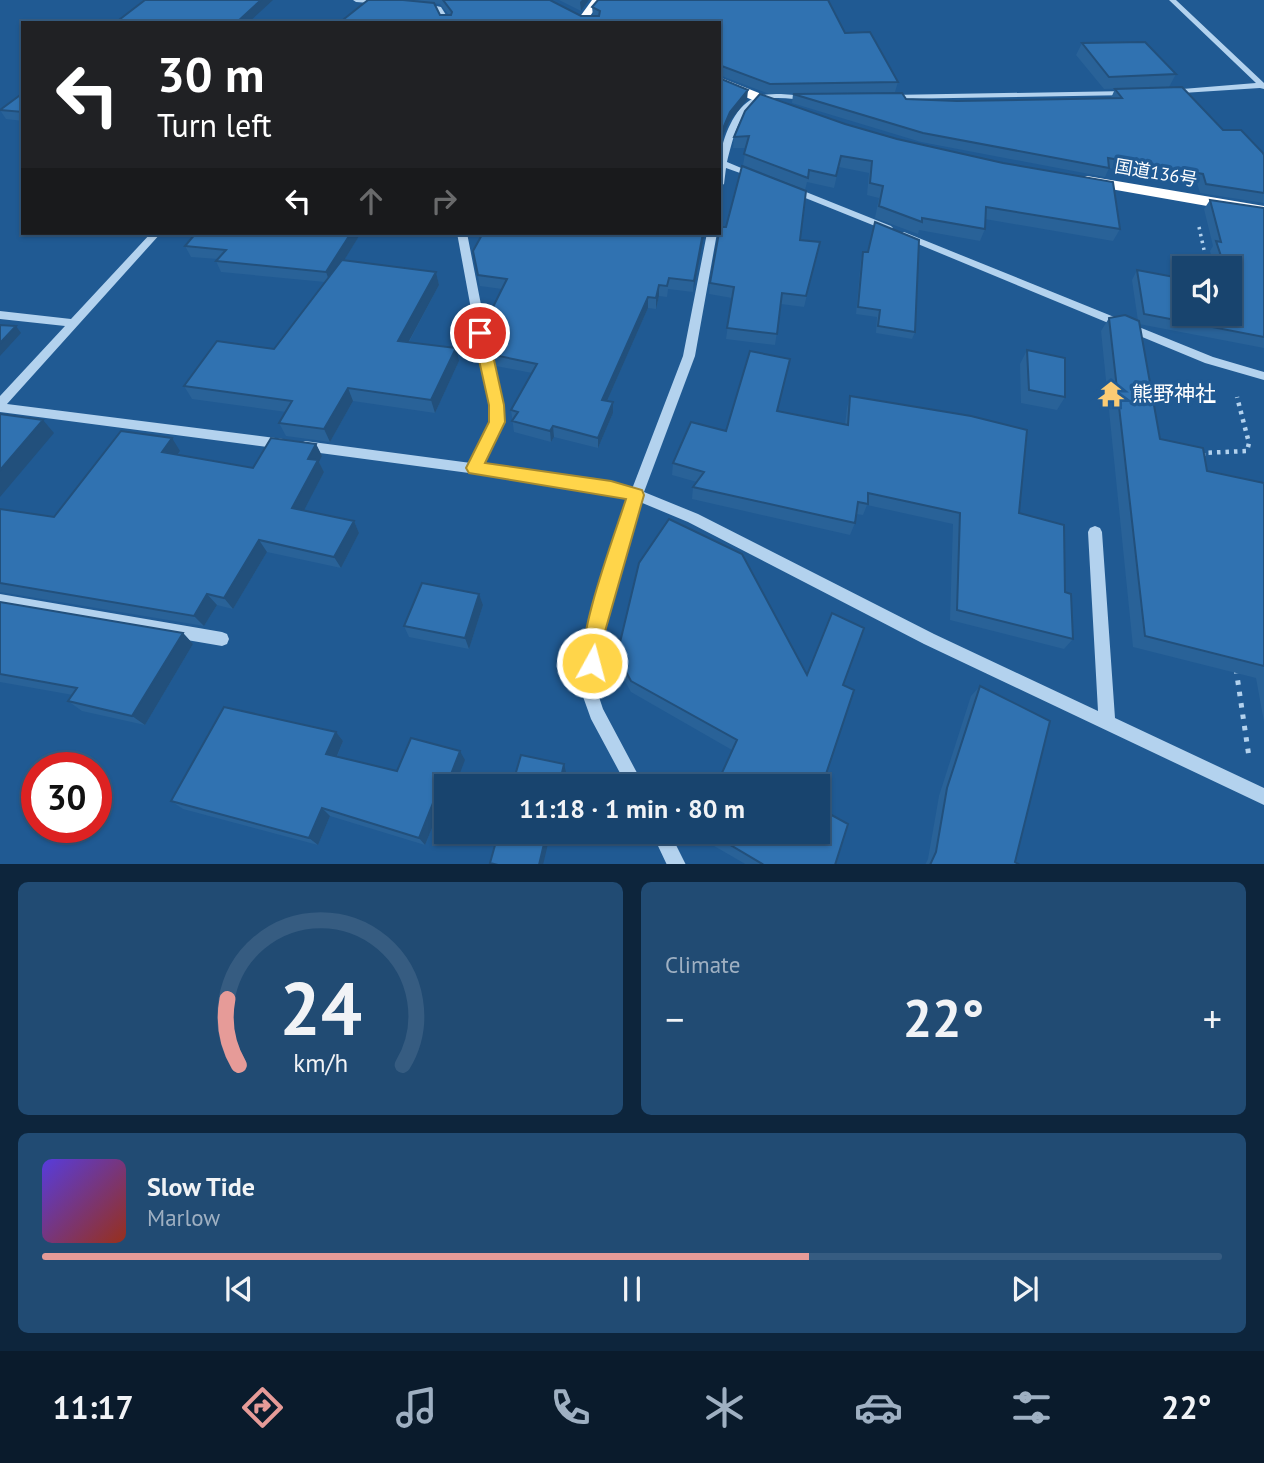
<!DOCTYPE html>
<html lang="en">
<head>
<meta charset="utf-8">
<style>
  body { margin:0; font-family:"PT Sans","Noto Sans JP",sans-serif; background:#214b73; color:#f1f3f6; height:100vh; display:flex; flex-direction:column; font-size:26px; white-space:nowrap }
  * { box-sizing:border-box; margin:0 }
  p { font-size:23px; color:#9fb0c2 }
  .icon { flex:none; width:38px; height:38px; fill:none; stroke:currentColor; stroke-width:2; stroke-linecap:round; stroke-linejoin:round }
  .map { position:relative; height:864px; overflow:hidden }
  .panel { display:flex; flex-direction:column; gap:18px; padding:18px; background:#0d253c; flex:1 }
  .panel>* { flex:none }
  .guide { position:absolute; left:21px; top:21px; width:700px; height:214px; border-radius:0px; box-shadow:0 2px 5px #0004,0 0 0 2px #365c81; background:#202124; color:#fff; overflow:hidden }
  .tools { position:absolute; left:1172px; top:256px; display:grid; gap:14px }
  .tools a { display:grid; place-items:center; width:70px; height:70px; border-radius:0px; background:#18446e; box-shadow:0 2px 5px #0004,0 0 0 2px #365c81; font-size:35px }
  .speed { position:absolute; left:21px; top:752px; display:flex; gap:14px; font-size:35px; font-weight:700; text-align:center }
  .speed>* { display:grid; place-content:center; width:91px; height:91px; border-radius:50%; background:#18446e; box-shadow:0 2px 5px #0004,0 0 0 2px #365c81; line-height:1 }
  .speed .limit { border:10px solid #d22; background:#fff; color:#111 }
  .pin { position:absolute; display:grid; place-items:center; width:60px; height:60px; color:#fff; margin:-30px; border:4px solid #fff; border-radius:50%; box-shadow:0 2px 7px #0007 }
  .me { position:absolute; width:77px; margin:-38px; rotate:7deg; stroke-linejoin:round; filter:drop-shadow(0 0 5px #0008) }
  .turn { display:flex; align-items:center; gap:24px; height:147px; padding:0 21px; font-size:32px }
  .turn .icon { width:91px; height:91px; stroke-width:2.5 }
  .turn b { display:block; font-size:49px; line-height:60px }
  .lanes { display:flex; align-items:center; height:66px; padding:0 21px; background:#0003; justify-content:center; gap:35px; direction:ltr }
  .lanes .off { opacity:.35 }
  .big { font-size:52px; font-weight:700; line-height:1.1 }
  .panel .card { flex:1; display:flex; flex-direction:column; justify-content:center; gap:10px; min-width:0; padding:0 24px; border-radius:10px; background:#214b73 }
  .panel .dial { align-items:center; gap:0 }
  .dial svg { height:182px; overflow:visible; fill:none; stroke:#365c81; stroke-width:7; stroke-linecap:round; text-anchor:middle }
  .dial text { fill:#f1f3f6; stroke:none }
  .song { display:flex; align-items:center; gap:21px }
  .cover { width:84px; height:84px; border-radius:10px; background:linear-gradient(135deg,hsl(250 70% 55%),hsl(10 70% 35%)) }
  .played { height:7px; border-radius:4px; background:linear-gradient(90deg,#e69b98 65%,#365c81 65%) }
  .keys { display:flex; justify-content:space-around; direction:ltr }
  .heat { display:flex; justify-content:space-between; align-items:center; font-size:38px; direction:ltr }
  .panel .tiles { flex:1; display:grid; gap:18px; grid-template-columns:1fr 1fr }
  .card:last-child { grid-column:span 2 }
  .trip { position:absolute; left:434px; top:774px; width:396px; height:70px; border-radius:0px; background:#18446e; box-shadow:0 2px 5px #0004,0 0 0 2px #365c81; font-weight:700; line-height:70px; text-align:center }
  .dock { display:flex; height:112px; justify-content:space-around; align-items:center; background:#0a1b2c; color:#9fb0c2 }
  .dock .icon { width:49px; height:49px }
  .dock .current { color:#e69b98 }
  .dock b { font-size:32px; color:#f1f3f6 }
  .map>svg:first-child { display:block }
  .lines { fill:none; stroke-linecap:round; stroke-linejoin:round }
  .path-far2 { stroke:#b3d2ee; stroke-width:3.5; stroke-dasharray:2.5 4.5; stroke-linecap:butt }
  .path-far1 { stroke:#b3d2ee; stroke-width:4.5; stroke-dasharray:3.5 5; stroke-linecap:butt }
  .path { stroke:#b3d2ee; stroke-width:5; stroke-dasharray:4.5 7; stroke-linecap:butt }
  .minor { fill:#b3d2ee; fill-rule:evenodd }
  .major { fill:#fafcff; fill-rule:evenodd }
  .highway { fill:#fff; fill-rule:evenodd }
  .wall { fill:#296298 }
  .shaded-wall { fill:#22507c }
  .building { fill:#3072b1; stroke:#22507c; stroke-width:2 }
  .route { fill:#ffd54a; stroke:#a68a30; stroke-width:2 }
  .labels { text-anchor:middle; stroke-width:7; stroke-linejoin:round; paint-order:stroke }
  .far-street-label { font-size:18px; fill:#fff; stroke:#205a93 }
  .poi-label { font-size:21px; fill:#fff; stroke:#205a93; text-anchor:start }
</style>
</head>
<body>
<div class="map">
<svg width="1264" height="865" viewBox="0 0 1264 865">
  <rect width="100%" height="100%" fill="#205a93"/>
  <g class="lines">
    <path class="path-far2" d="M1199,227L1208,268"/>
    <path class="path-far1" d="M1203,456V453L1247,451L1249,443L1237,397"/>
    <path class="path" d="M1236,669L1249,757"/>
    <path class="minor" d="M353,0H383L386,2L383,4L356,2Z
      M1169,0H1176L1264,83V89L1260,88L1167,94V90H1170L1256,83Z
      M422,3L441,7L451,23H444L437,10L420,6V4Z
      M1128,91H1131V95L890,99L886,97L890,95Z
      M781,94L809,96L813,98L809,100C794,100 774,95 760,101C739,109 732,142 727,162L758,175L754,178L726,168L724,184L719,187C719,178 718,168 720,159C722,139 734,107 754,98C762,94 772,94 781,94Z
      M791,186L891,226L893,228L891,230H885L788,191L786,189Z
      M904,232L1213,357L1264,372V380L1205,363L901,237V233Z
      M151,233H161L7,404L283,439L287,441L289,444L287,447L283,449L0,412V396L65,326L0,319V311L71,319Z
      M457,233H467L501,407L500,426L483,465L565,476L632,489L683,356L707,233H717L695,356L644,492L698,514L934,634L1098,711L1088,532L1090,528L1095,526L1100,528L1102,532L1115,718L1264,788V805L924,644L688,522L640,502L601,635L597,691L603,709L644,786H627L591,719L581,691L587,635L628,499L565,486L305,451L301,449L299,446L301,443L305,441L471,463L488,426L489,407Z
      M0,594L222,632L227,634L229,639L227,644L222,646L0,608Z
      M651,831H669L686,865H667Z"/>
    <path class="major" d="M592,0H602L587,20H581L579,18Z"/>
    <path class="highway" d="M719,77L789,105L791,108L789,111H779L719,86Z
      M1087,176L1264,206V216L1082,184L1079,181L1082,178Z"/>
  </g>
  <path class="wall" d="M368,0H403L434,3L440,15H449L440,4L404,0H550L581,16H593L592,7L598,0H828L845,33L870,32L898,82L895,92L769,94L719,75V23H339Z
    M559,0H589L581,11Z
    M1082,43L1176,74L1169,87L1104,89L1076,55Z
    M1115,89L1223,130L1264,155V203L1200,193L1197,183L1109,168L1105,177L921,142L792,103L793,94L957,101L1111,98Z
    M23,93V121L6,119L0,110Z
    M745,111L1120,229L1113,241L985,219V229L980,241L919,230L918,234L875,218L879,198L867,195L869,173L839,167L834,188L807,182L805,190L743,165L746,148H733L734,137Z
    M1210,200L1264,208V348L1139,324L1160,439L1207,471L1264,483V722L1256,678L1133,647L1101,331L1109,318L1138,321L1132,280L1137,270L1230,313V268H1215L1210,251L1213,246L1204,209Z
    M196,233H361L344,260L436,272L439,285L409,342L459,361L435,413L353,401L330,442L286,436L279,423L286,412L192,399L184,386L274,349L325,282L221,272L216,261L218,259L191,257L185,246Z
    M483,233H704L693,292L668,289L667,297L659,296L656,309L648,308L607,401L613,413L598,448L554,437L551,442L514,432L511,410L532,373L496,366L487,319L502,289L480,286L473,251Z
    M800,240L820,242L804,307L781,304L775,345L726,339L732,298L709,294L710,283Z
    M863,252L915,332L912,339L876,333L877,317L856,314L861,259Z
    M1027,350L1065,397L1057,410L1021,403L1020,364Z
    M850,396L1019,513L1065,592L1073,639L1064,649L950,620L953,524L867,505L863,515L856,514L855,523L850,535L692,499L693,487L697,482L672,475L673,463L778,411L845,425L847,408Z
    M316,444L322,456L319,462L324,472L304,510L354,521L359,533L341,568L267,552L233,609L217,605L204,626L0,592V509L54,517L180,451L178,455L253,468Z
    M479,594L483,605L469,649L409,637L404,626Z
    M0,602L183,633L193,644L145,725L82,711L68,701L73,695L0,682Z
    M864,628L732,750L631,692L617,667V655L807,674Z
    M980,686L1015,862L1020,865H925L928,859L939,796L971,696Z
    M336,732L343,741L337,757L397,771L465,760L446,786V808L444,812L439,811L425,845L330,816L318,845L183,809L171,801Z
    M713,831L835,865H747L709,843Z"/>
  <path class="shaded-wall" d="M261,0H273L248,23H236Z
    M582,0H589L581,11L580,2Z
    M748,90L747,100L729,122L719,146V138L730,112Z
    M351,233H361L330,283L326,272Z
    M703,233L704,236L693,292L694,281Z
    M436,272L439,285L402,354L398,341Z
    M659,285V296L656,309V298Z
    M648,297V308L603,410L602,400Z
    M16,326L21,333L0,356V343Z
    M456,348L459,361L435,413L431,400Z
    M348,388L353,401L330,442L324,429Z
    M613,402V413L598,448V438Z
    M43,420L54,433L0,497V470Z
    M553,426L554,437L551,442L550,431Z
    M172,438L180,451L171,464L162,452Z
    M316,444L322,456L319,462L324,472L299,520L292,508L308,459Z
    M354,521L359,533L341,568L334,557Z
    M259,540L267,552L233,609L224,598Z
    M207,594L217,605L204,626L194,616Z
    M479,594L483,605L469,649L465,638Z
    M183,633L193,644L145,725L132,716Z
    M336,732L343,741L334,763L326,754Z
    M460,751L465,760L455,786H447Z
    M564,764L566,772L563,786H559Z
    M446,787V808L444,812L439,805Z
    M433,803L439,811L425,845L419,838Z
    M322,808L330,816L318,845L309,838Z
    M547,831H551L543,865H539Z"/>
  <path class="building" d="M145,0H261L236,23H115Z
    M368,0H403L434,3L440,15H451L452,12L443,0H550L581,16H599L600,11L592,7L598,0H828L845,33L870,32L898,82L770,84L719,65V23H339Z
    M1145,42L1176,74L1109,77L1082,43Z
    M719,78L748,90L730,112L719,138Z
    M1182,87L1223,130H1241L1263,153L1264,155V193L1206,184L1203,174L1108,158L1109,168L923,133L793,94L902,93L906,99L957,101L1122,98L1115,89Z
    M23,93V112L0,110Z
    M760,94L845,124L897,139L1003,163L1113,182L1120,229L986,207L985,229L922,218V222L879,206L883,186L870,183L872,161L841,156L836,176L809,170L808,178L744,154L749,136L734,137L745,111Z
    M742,166L806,191L800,240L820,242L806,296L782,293L777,334L727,328L734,287L710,283L720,227H726Z
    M1210,200L1264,208V337L1144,314L1137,270L1185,279V313H1230V287H1231L1230,283V268H1225L1216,241L1221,242Z
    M875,222L919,240L915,332L878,326L880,310L858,307L863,252H868Z
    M196,233H351L326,272L216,261L226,250L185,246Z
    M483,233H703L694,281L669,278L667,286L659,285L656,298L648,297L602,400L613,402L598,438L553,426L550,431L512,421L518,412L511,410L537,364L494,355L487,319L507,279L478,275L473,251Z
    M342,260L436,272L398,341L456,348L431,400L348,388L324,429L279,423L292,401L184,386L217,341L274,349Z
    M1125,315L1139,321L1160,439L1203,448L1207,471L1264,483V666L1145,636L1109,318Z
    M0,325L16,326L0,343Z
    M1027,350L1065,358V397L1029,390Z
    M750,351L790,359L777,411L848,425L850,396L971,416L1027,430L1019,513L1064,525L1065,592L1071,594L1073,639L957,610L960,513L868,493V504L858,502L855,523L693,487L704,472L673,463L691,422L726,431Z
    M0,414L43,420L0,470Z
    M121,431L172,438L162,452L253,468L271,438L316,444L308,459L318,460L292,508L354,521L334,557L259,540L224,598L207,594L194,616L0,583V509L54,517Z
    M669,519L742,554L807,675L832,613L864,628L843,685L854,690L817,801V786H716L737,740L631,681L617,655L639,563Z
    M422,583L479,594L465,638L404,626Z
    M0,602L183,633L132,716L68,701L77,688L0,674Z
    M980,686L1050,721L1015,862L1020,865H930L936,852L947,788Z
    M224,707L336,732L326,754L397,771L411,738L460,751L439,805L433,803L419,838L322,808L309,838L171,801Z
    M521,755L564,764L559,786H512Z
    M817,807L848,824L835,865H764L712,834L713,831H817Z
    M499,831H547L539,865H498L490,863Z"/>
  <path class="route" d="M480,328L488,333L504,405L505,422L485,463L611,481L642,490L644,495L604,635L599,670L592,673L585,670C573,644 616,531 626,499L469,473L466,468L489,422V405L473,333Z"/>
  <defs>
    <g id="temple-bare" transform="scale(2.1)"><path d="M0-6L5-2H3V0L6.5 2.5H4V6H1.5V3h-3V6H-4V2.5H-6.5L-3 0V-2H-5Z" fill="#fbcb74" stroke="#205a93" stroke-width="2.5" paint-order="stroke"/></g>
  </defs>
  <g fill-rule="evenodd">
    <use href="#temple-bare" x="1111" y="394"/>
  </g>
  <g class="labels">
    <g class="far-street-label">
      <text transform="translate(1156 173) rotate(10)" y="6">国道136号</text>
    </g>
    <g class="poi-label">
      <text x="1132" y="401">熊野神社</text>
    </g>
  </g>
</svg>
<div class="tools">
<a><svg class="icon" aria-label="sound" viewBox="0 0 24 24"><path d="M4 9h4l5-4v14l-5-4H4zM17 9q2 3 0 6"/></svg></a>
</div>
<div class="speed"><div class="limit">30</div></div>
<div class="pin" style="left:480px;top:333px;background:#d93025"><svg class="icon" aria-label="arrive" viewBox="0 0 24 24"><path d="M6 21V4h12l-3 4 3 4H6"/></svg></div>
<svg class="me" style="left:592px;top:663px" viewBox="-20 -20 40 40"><circle r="17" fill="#ffd54a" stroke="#fff" stroke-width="3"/><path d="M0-11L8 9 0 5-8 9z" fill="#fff"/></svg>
<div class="trip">11:18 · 1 min · 80 m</div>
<div class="guide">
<div class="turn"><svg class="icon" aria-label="left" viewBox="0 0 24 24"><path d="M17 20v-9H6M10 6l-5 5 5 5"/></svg><div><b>30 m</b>Turn left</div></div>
<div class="lanes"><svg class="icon" aria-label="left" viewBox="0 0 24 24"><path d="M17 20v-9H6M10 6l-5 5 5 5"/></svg><svg class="icon off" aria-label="ahead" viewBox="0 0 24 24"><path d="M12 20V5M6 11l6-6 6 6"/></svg><svg class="icon off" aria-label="right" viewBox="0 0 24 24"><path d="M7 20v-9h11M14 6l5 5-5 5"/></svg></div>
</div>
</div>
<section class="panel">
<div class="tiles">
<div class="card dial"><svg viewBox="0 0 100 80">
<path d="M14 69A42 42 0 1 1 86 69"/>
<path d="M14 69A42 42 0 0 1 9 40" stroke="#e69b98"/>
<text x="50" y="56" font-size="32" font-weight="700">24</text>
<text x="50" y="72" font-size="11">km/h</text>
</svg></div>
<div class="card"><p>Climate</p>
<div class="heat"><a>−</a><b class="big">22°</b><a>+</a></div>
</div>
<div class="card">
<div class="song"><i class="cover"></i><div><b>Slow Tide</b><p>Marlow</p></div></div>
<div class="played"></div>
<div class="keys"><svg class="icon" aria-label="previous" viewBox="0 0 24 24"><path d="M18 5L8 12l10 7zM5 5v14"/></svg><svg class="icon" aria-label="pause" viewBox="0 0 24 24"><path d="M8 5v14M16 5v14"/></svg><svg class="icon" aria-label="next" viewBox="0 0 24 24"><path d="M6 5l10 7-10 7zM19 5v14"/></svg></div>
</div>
</div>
</section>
<nav class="dock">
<b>11:17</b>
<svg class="icon current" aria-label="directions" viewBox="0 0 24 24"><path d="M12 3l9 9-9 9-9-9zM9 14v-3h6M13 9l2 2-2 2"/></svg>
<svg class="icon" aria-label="music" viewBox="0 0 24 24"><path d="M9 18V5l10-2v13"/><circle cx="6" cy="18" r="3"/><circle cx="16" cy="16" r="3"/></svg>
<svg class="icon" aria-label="phone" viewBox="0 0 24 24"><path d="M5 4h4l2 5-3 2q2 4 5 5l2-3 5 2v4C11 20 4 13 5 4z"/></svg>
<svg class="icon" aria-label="climate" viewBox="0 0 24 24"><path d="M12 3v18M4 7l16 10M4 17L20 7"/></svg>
<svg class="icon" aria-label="car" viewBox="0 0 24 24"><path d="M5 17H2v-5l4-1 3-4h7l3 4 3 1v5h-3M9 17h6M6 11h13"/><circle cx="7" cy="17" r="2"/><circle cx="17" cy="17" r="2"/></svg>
<svg class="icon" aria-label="filters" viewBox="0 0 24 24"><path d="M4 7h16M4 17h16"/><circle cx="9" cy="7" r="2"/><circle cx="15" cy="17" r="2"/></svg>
<b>22°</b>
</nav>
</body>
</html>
